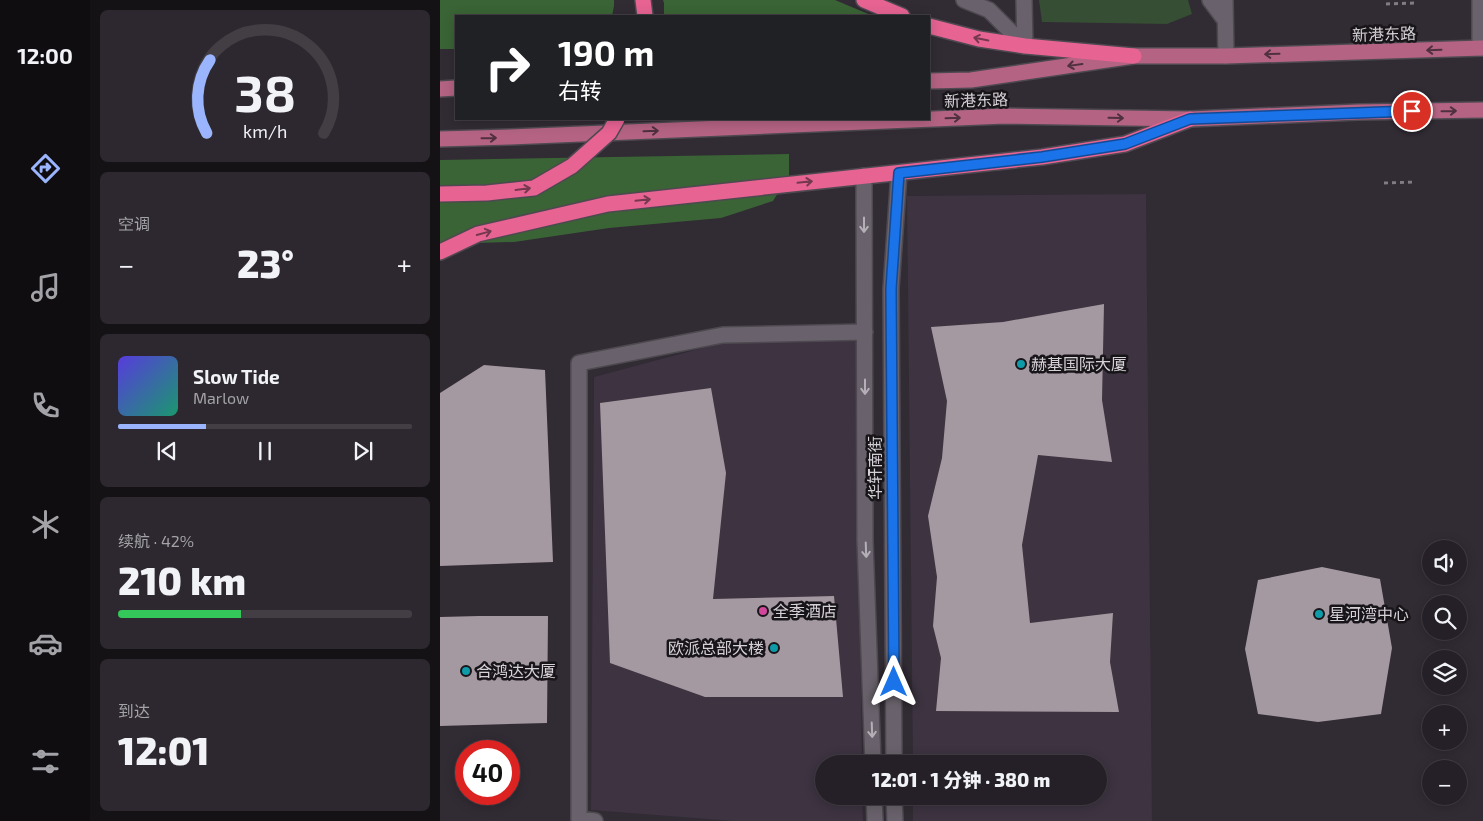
<!DOCTYPE html>
<html lang="zh">
<head>
<meta charset="utf-8">
<style>
  body { margin:0; font-family:"Exo 2","Noto Sans SC",sans-serif; background:#2d282f; color:#f1f3f6; height:100vh; display:flex; flex-direction:column; font-size:19px; white-space:nowrap }
  * { box-sizing:border-box; margin:0 }
  p { font-size:16px; color:#a3a3a7 }
  .icon { flex:none; width:28px; height:28px; fill:none; stroke:currentColor; stroke-width:2; stroke-linecap:round; stroke-linejoin:round }
  .map { position:relative; flex:1; overflow:hidden }
  .details { display:flex; flex-direction:column; gap:10px; padding:10px; background:#141215; width:350px }
  .details>* { flex:none }
  .guide { position:absolute; left:15px; top:15px; width:475px; height:105px; border-radius:0px; box-shadow:0 2px 12px #0003,0 0 0 1px #423e44; background:#202124; color:#fff; overflow:hidden }
  .buttons { position:absolute; left:982px; top:540px; display:grid; gap:10px }
  .buttons a { display:grid; place-items:center; width:45px; height:45px; border-radius:50%; background:#252027; box-shadow:0 2px 12px #0003,0 0 0 1px #423e44; font-size:25px }
  .speed { position:absolute; left:15px; top:740px; display:flex; gap:10px; font-size:25px; font-weight:700; text-align:center }
  .speed>* { display:grid; place-content:center; width:65px; height:65px; border-radius:50%; background:#252027; box-shadow:0 2px 12px #0003,0 0 0 1px #423e44; line-height:1 }
  .speed .limit { border:8px solid #d22; background:#fff; color:#111 }
  .pin { position:absolute; display:grid; place-items:center; width:42px; height:42px; color:#fff; margin:-21px; border:2px solid #fff; border-radius:50%; box-shadow:0 1px 5px #0007 }
  .me { position:absolute; width:55px; margin:-28px; rotate:0deg; stroke-linejoin:round; filter:drop-shadow(0 0 4px #0008) }
  .turn { display:flex; align-items:center; gap:18px; height:105px; padding:0 20px; font-size:22px }
  .turn .icon { width:65px; height:65px; stroke-width:2.5 }
  .turn b { display:block; font-size:35px; line-height:42px }
  .big { font-size:38px; font-weight:800; line-height:1.1 }
  .details .widget { flex:1; display:flex; flex-direction:column; justify-content:center; gap:8px; min-width:0; padding:0 18px; border-radius:8px; background:#2d282f }
  .details .dial { align-items:center; gap:0 }
  .dial svg { height:130px; overflow:visible; fill:none; stroke:#423e44; stroke-width:7; stroke-linecap:round; text-anchor:middle }
  .dial text { fill:#f1f3f6; stroke:none }
  .song { display:flex; align-items:center; gap:15px }
  .cover { width:60px; height:60px; border-radius:8px; background:linear-gradient(135deg,hsl(250 70% 55%),hsl(160 70% 35%)) }
  .played { height:5px; border-radius:2px; background:linear-gradient(90deg,#9ab5fd 30%,#423e44 30%) }
  .keys { display:flex; justify-content:space-around; direction:ltr }
  .heat { display:flex; justify-content:space-between; align-items:center; font-size:28px; direction:ltr }
  .charge { height:8px; border-radius:4px; background:linear-gradient(90deg,#34c759 42%,#423e44 0) }
  .trip { position:absolute; left:375px; top:755px; width:292px; height:50px; border-radius:25px; background:#252027; box-shadow:0 2px 12px #0003,0 0 0 1px #423e44; font-weight:800; line-height:50px; text-align:center }
  main { display:flex; flex:1; min-height:0 }
  .dock { display:flex; flex-direction:column; width:90px; justify-content:space-around; align-items:center; background:#0f0d10; color:#a3a3a7 }
  .dock .icon { width:35px; height:35px }
  .dock .on { color:#9ab5fd }
  .dock b { font-size:22px; color:#f1f3f6 }
  .map>svg:first-child { display:block }
  .built { fill:#3d3341 }
  .green { fill:#364e33 }
  .forest { fill:#3a6435 }
  .building { fill:#a499a1 }
  .lines { fill:none; stroke-linecap:round; stroke-linejoin:round }
  .minor-casing { stroke:#4e4950; stroke-width:18 }
  .major-casing { stroke:#4e4950; stroke-width:18 }
  .highway-casing { stroke:#4e4950; stroke-width:18 }
  .path { stroke:#817c84; stroke-width:3; stroke-dasharray:4 4; stroke-linecap:butt }
  .minor { stroke:#69626c; stroke-width:15 }
  .major { stroke:#b46383; stroke-width:15 }
  .highway { stroke:#e66392; stroke-width:15 }
  .highway-bridge-casing { stroke:#4e4950; stroke-width:18; stroke-linecap:butt }
  .highway-bridge { stroke:#e66392; stroke-width:15 }
  .oneway { stroke:#75384f }
  .oneway2 { stroke:#4f303e }
  .oneway3 { stroke:#b5b0b7 }
  .route-casing { stroke:#114b97; stroke-width:12 }
  .route { stroke:#1a73e8; stroke-width:9 }
  .culture-dot { fill:#0f9aa8; stroke:#181519; stroke-width:2 }
  .hotel-dot { fill:#d1479c; stroke:#181519; stroke-width:2 }
  .labels { text-anchor:middle; stroke-width:5; stroke-linejoin:round; paint-order:stroke }
  .street-label { font-size:16px; fill:#d5d1d7; stroke:#181519 }
  .poi-label { font-size:16px; fill:#d5d1d7; stroke:#181519; text-anchor:start }
</style>
</head>
<body>
<main>
<nav class="dock">
<b>12:00</b>
<svg class="icon on" aria-label="directions" viewBox="0 0 24 24"><path d="M12 3l9 9-9 9-9-9zM9 14v-3h6M13 9l2 2-2 2"/></svg>
<svg class="icon" aria-label="music" viewBox="0 0 24 24"><path d="M9 18V5l10-2v13"/><circle cx="6" cy="18" r="3"/><circle cx="16" cy="16" r="3"/></svg>
<svg class="icon" aria-label="phone" viewBox="0 0 24 24"><path d="M5 4h4l2 5-3 2q2 4 5 5l2-3 5 2v4C11 20 4 13 5 4z"/></svg>
<svg class="icon" aria-label="climate" viewBox="0 0 24 24"><path d="M12 3v18M4 7l16 10M4 17L20 7"/></svg>
<svg class="icon" aria-label="car" viewBox="0 0 24 24"><path d="M5 17H2v-5l4-1 3-4h7l3 4 3 1v5h-3M9 17h6M6 11h13"/><circle cx="7" cy="17" r="2"/><circle cx="17" cy="17" r="2"/></svg>
<svg class="icon" aria-label="filters" viewBox="0 0 24 24"><path d="M4 7h16M4 17h16"/><circle cx="9" cy="7" r="2"/><circle cx="15" cy="17" r="2"/></svg>
</nav>
<section class="details">
<div class="widget dial"><svg viewBox="0 0 100 80">
<path d="M14 69A42 42 0 1 1 86 69"/>
<path d="M14 69A42 42 0 0 1 16 24" stroke="#9ab5fd"/>
<text x="50" y="56" font-size="32" font-weight="700">38</text>
<text x="50" y="72" font-size="11">km/h</text>
</svg></div>
<div class="widget"><p>空调</p>
<div class="heat"><a>−</a><b class="big">23°</b><a>+</a></div>
</div>
<div class="widget">
<div class="song"><i class="cover"></i><div><b>Slow Tide</b><p>Marlow</p></div></div>
<div class="played"></div>
<div class="keys"><svg class="icon" aria-label="previous" viewBox="0 0 24 24"><path d="M18 5L8 12l10 7zM5 5v14"/></svg><svg class="icon" aria-label="pause" viewBox="0 0 24 24"><path d="M8 5v14M16 5v14"/></svg><svg class="icon" aria-label="next" viewBox="0 0 24 24"><path d="M6 5l10 7-10 7zM19 5v14"/></svg></div>
</div>
<div class="widget"><p>续航 · 42%</p><b class="big">210 km</b><div class="charge"></div></div>
<div class="widget"><p>到达</p><b class="big">12:01</b></div>
</section>
<div class="map">
<svg width="1043" height="821" viewBox="0 0 1043 821">
  <rect width="100%" height="100%" fill="#312b34"/>
  <path class="built" d="M706,194L712,821H473V796H659V764H473L467,196Z
    M416,337L422,764H384V796H422L423,821H293L151,810L154,377L285,342Z"/>
  <path class="green" d="M599,0H748L752,14L727,24L602,22Z"/>
  <path class="forest" d="M0,0H174V6L172,16H16V49H0Z
    M223,0H395L433,16H224V3Z
    M349,154V175L333,201L281,218L169,228L74,242L0,244V160Z"/>
  <path class="building" d="M664,304L662,400L672,462L598,455L582,545L590,623L673,613L670,662L679,712L496,711L501,658L493,626L497,577L488,516L502,458L507,401L491,327L563,322Z
    M44,365L105,370L113,562L0,566V393Z
    M271,388L286,473L273,599L394,596L403,697H265L170,663L160,403Z
    M882,567L940,579L952,648L941,714L878,722L818,714L805,649L818,580Z
    M39,616H108L107,723L0,726V617Z"/>
  <g class="lines">
    <g class="minor-casing">
      <path id="minor" d="M524,0L549,10L585,46
        M584,0L585,46
        M770,0L785,20
        M785,0L786,56
        M1040,0V48
        M424,176L425,541L433,764
        M454,764L451,289L459,173
        M434,796L435,821
        M454,796L455,821
        M155,821L139,819V363L283,335L425,332"/>
    </g>
    <g class="major-casing">
      <path id="major" d="M489,81L531,80L694,56H786L1043,48
        M0,89L16,88
        M0,139L70,137L565,116L750,119L918,112L1043,110"/>
    </g>
    <g class="highway-casing">
      <path id="highway" d="M203,0L205,16
        M424,0L462,16
        M489,26L539,39L585,46L694,56
        M0,252L38,234L168,204L602,157L685,144L750,119"/>
    </g>
    <path class="path" d="M946,4L976,3
      M944,183L976,182"/>
    <use href="#minor" class="minor"/>
    <use href="#major" class="major"/>
    <use href="#highway" class="highway"/>
    <g class="highway-bridge-casing">
      <path id="highway-bridge" d="M0,194L47,193L94,188L132,166L169,133L177,119"/>
    </g>
    <use href="#highway-bridge" class="highway-bridge"/>
  </g>
  <defs><path id="oneway-shaft" d="M-6 0H5M1.5-3L5.5 0L1.5 3" fill="none" stroke-width="1.6" stroke-linecap="round" stroke-linejoin="round" transform="scale(1.25)"/></defs>
  <g class="oneway">
    <use href="#oneway-shaft" transform="translate(541 39) rotate(-169)"/>
    <use href="#oneway-shaft" transform="translate(365 182) rotate(-6)"/>
    <use href="#oneway-shaft" transform="translate(83 189) rotate(-7)"/>
    <use href="#oneway-shaft" transform="translate(203 200) rotate(-6)"/>
    <use href="#oneway-shaft" transform="translate(44 233) rotate(-15)"/>
  </g>
  <g class="oneway2">
    <use href="#oneway-shaft" transform="translate(994 50) rotate(178)"/>
    <use href="#oneway-shaft" transform="translate(832 54) rotate(178)"/>
    <use href="#oneway-shaft" transform="translate(635 65) rotate(172)"/>
    <use href="#oneway-shaft" transform="translate(1009 111) rotate(-1)"/>
    <use href="#oneway-shaft" transform="translate(513 118) rotate(-2)"/>
    <use href="#oneway-shaft" transform="translate(676 118) rotate(1)"/>
    <use href="#oneway-shaft" transform="translate(211 131) rotate(-2)"/>
    <use href="#oneway-shaft" transform="translate(49 138) rotate(-1)"/>
  </g>
  <g class="oneway3">
    <use href="#oneway-shaft" transform="translate(424 225) rotate(90)"/>
    <use href="#oneway-shaft" transform="translate(425 387) rotate(90)"/>
    <use href="#oneway-shaft" transform="translate(426 550) rotate(88)"/>
    <use href="#oneway-shaft" transform="translate(432 730) rotate(88)"/>
  </g>
  <g class="lines">
    <g class="route-casing">
      <path id="route" d="M454,682L451,289L459,173L602,157L685,144L750,119L972,111"/>
    </g>
    <use href="#route" class="route"/>
  </g>
  <g class="culture-dot">
    <circle cx="581" cy="364" r="5"/>
    <circle cx="879" cy="614" r="5"/>
    <circle cx="334" cy="648" r="5"/>
    <circle cx="26" cy="671" r="5"/>
  </g>
  <circle class="hotel-dot" cx="323" cy="611" r="5"/>
  <g class="labels">
    <g class="street-label">
      <text transform="translate(944 34) rotate(-2)" y="6">新港东路</text>
      <text transform="translate(536 100) rotate(-2)" y="6">新港东路</text>
      <text transform="translate(435 468) rotate(-90)" y="6">华轩南街</text>
    </g>
    <g class="poi-label">
      <text x="591" y="370">赫基国际大厦</text>
      <text x="333" y="617">全季酒店</text>
      <text x="889" y="620">星河湾中心</text>
      <text x="324" y="654" text-anchor="end">欧派总部大楼</text>
      <text x="36" y="677">合鸿达大厦</text>
    </g>
  </g>
</svg>
<div class="buttons">
<a><svg class="icon" aria-label="sound" viewBox="0 0 24 24"><path d="M4 9h4l5-4v14l-5-4H4zM17 9q2 3 0 6"/></svg></a>
<a><svg class="icon" aria-label="search" viewBox="0 0 24 24"><circle cx="10" cy="10" r="6"/><path d="M15 15l6 6"/></svg></a>
<a><svg class="icon" aria-label="layers" viewBox="0 0 24 24"><path d="M12 4l9 5-9 5-9-5zM3 14l9 5 9-5"/></svg></a>
<a>+</a>
<a>−</a>
</div>
<div class="speed"><div class="limit">40</div></div>
<div class="pin" style="left:972px;top:111px;background:#d93025"><svg class="icon" aria-label="arrive" viewBox="0 0 24 24"><path d="M6 21V4h12l-3 4 3 4H6"/></svg></div>
<svg class="me" style="left:454px;top:682px" viewBox="-20 -20 40 40"><path d="M0-17L14 15 0 8-14 15z" fill="#1a73e8" stroke="#fff" stroke-width="4"/></svg>
<div class="trip">12:01 · 1 分钟 · 380 m</div>
<div class="guide">
<div class="turn"><svg class="icon" aria-label="right" viewBox="0 0 24 24"><path d="M7 20v-9h11M14 6l5 5-5 5"/></svg><div><b>190 m</b>右转</div></div>
</div>
</div>
</main>
</body>
</html>
